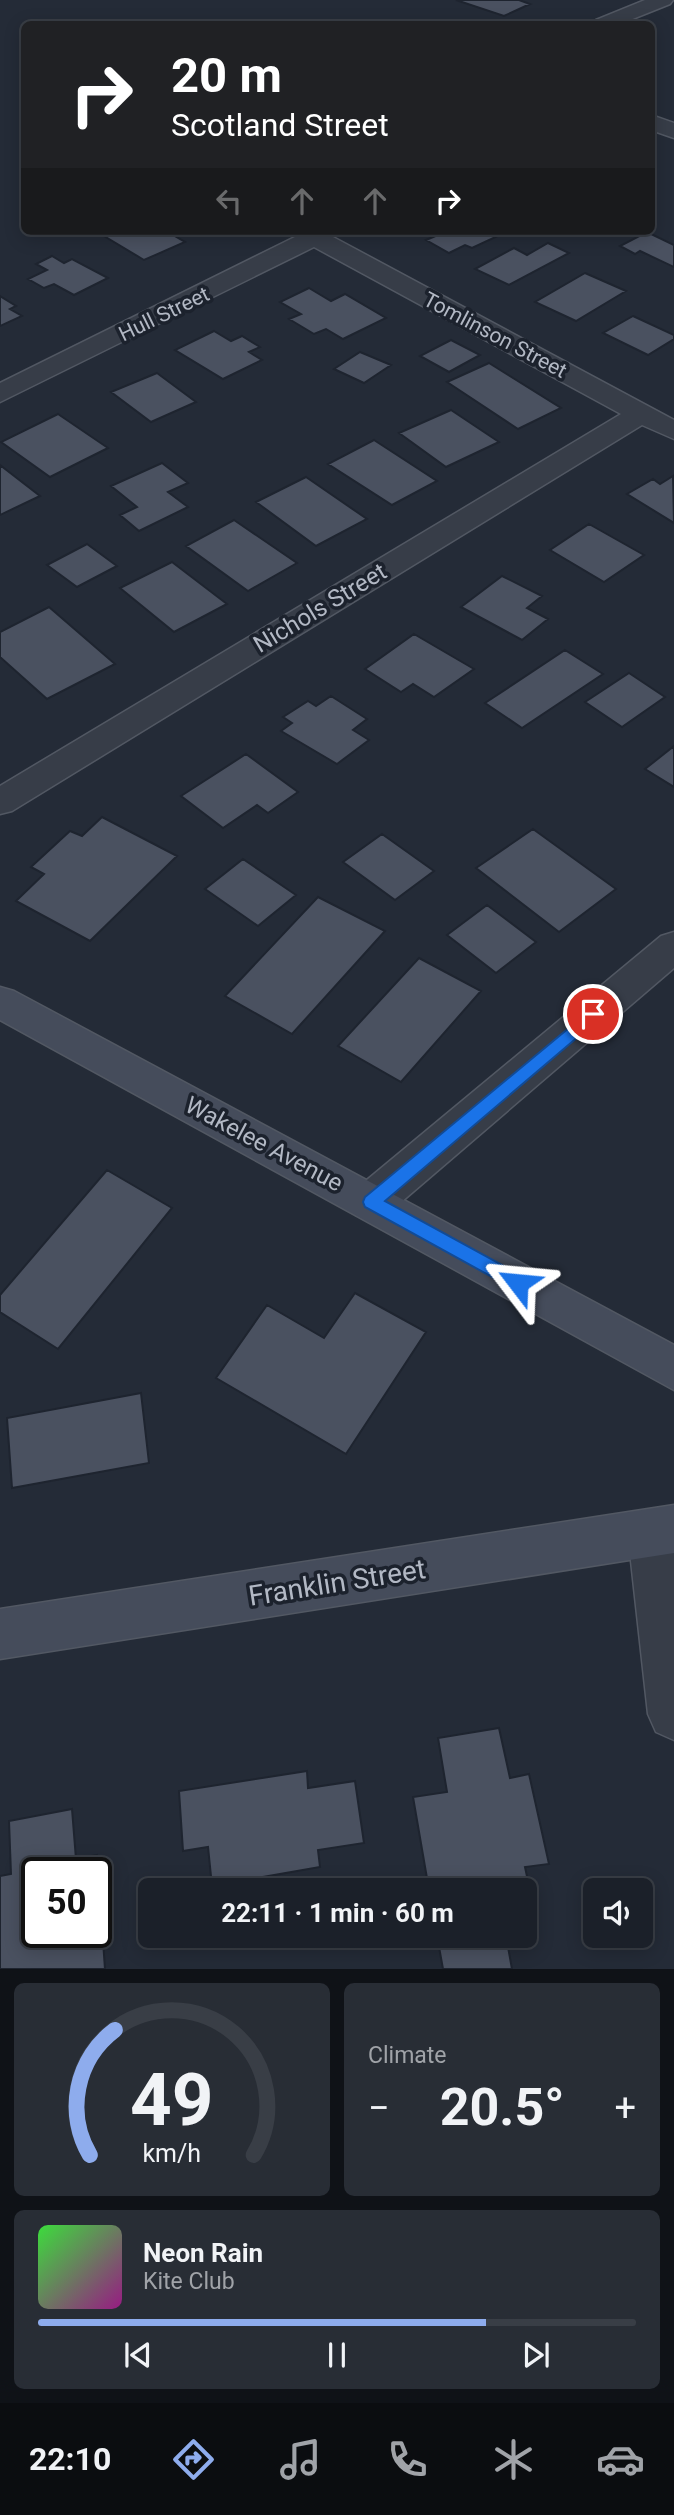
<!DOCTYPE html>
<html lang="en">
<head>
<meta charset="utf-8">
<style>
  body { margin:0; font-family:Roboto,sans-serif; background:#282d35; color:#f1f3f6; height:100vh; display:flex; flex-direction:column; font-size:26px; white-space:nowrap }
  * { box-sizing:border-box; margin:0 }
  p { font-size:23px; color:#a0a3a8 }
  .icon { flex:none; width:38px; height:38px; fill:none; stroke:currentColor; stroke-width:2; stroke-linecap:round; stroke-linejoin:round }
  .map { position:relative; height:1969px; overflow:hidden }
  .side { display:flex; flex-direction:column; gap:14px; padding:14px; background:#0f1217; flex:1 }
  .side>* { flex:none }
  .guide { position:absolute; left:21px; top:21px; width:634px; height:214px; border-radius:10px; box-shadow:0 4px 18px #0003,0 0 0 2px #393e46; background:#202124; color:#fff; overflow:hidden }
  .tools { position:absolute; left:583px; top:1878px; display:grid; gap:14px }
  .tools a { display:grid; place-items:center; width:70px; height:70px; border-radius:10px; background:#1b2029; box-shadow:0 4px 18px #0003,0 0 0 2px #393e46; font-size:35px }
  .speed { position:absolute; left:21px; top:1857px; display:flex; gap:14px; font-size:35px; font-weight:700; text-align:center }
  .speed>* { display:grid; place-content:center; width:91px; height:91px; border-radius:50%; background:#1b2029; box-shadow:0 4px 18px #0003,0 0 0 2px #393e46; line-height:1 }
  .speed .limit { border:4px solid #111; border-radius:10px; background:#fff; color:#111 }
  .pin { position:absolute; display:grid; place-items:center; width:60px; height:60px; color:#fff; margin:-30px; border:4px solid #fff; border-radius:50%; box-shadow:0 2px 7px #0007 }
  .me { position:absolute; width:77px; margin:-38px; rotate:299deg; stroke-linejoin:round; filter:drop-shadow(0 0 5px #0008) }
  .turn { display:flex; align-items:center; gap:24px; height:147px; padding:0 35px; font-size:32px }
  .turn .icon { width:91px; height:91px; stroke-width:2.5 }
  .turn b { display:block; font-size:49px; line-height:60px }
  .lanes { display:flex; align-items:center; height:66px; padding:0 35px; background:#0003; justify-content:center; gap:35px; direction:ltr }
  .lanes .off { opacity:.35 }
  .big { font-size:52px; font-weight:700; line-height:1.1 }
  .side .widget { flex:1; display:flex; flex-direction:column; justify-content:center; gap:10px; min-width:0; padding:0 24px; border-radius:10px; background:#282d35 }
  .side .dial { align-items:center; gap:0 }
  .dial svg { height:182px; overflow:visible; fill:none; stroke:#393e46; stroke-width:7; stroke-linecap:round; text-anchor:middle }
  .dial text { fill:#f1f3f6; stroke:none }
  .song { display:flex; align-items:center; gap:21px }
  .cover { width:84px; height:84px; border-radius:10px; background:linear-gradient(135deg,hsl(120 70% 55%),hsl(310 70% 35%)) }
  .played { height:7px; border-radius:4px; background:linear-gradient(90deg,#8eaced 75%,#393e46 75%) }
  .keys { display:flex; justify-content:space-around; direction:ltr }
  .heat { display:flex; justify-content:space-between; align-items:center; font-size:38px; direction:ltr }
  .side .tiles { flex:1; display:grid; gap:14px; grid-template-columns:1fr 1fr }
  .widget:last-child { grid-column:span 2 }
  .trip { position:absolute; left:138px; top:1878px; width:399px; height:70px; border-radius:10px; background:#1b2029; box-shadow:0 4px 18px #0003,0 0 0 2px #393e46; font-weight:700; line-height:70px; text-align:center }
  .tabs { display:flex; height:112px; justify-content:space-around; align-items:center; background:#0b0d10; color:#a0a3a8 }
  .tabs .icon { width:49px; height:49px }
  .tabs .active { color:#8eaced }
  .tabs b { font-size:32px; color:#f1f3f6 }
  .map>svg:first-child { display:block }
  .building { fill:#4a5160; stroke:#1e242f; stroke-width:2; fill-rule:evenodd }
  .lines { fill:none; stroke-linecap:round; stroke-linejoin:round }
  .street-casing { stroke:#525863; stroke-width:3 }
  .secondary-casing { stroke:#525863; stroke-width:3 }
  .street { fill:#373d48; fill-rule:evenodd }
  .secondary { fill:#454c5b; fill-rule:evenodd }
  .route { fill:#1a73e8; stroke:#114b97; stroke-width:2 }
  .labels { text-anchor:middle; stroke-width:7; stroke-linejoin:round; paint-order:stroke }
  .far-street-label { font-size:21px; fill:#b2b8c4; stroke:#1c222d }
  .street-label { font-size:24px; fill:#b2b8c4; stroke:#1c222d }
  .near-street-label { font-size:28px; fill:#b2b8c4; stroke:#1c222d }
</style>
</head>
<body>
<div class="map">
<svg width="674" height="1969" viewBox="0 0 674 1969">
  <rect width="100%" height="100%" fill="#242b37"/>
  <path class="building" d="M456,0H519L530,4L504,16Z
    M104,231H166L185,242L144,260L99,233Z
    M439,231H492L500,235L472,248L465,245L449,253L426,240L443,233Z
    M647,232L674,245V267L640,251L635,254L620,246Z
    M548,243L569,253L509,285L475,269L514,248L527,255Z
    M52,256L64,263L72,259L108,278L74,295L54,284L44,288L28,279L47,270L36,264Z
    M585,273L626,291L576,321L535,302Z
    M309,288L331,301L345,294L386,318L343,339L326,329L314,334L289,319L301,314L280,302Z
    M0,296L16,306L10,309L22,316L0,326Z
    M633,316L674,335V339L648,355L603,333Z
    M214,331L231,341L242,336L260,347L249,352L262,360L223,379L175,350Z
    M451,340L480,355L449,372L420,356Z
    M360,352L391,365L364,383L334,369Z
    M489,363L561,408L518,429L447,382Z
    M157,373L196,402L151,422L111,392Z
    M451,410L499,442L446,467L399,433Z
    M58,414L108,448L50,477L1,442Z
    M374,440L437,481L392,505L328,464Z
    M162,463L188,483L168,492L188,507L139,531L120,515L137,507L111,486Z
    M0,465L40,496L0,515Z
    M673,476L674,523L627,494L653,479L660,484Z
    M306,477L367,519L316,546L256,502Z
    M234,520L297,563L248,591L186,546Z
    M589,524L644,555L604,582L550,550Z
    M87,544L117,566L77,587L47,565Z
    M172,562L227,604L174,632L120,588Z
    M502,576L542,596L527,608L548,619L522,640L461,607Z
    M49,607L115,664L47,699L0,657V632Z
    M414,634L474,669L434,697L413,684L401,692L365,669Z
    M565,650L603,674L522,728L485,703Z
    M629,673L665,697L622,727L585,702Z
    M331,696L367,719L353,730L369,740L337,764L281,731L292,723L283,717L308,701L316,706Z
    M674,746V787L645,769Z
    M246,754L298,792L268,813L257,805L223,828L181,796Z
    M102,817L177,856L90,941L16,901L44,874L31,867L70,831L82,836Z
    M533,829L616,889L559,932L476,868Z
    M382,834L434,871L395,900L343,862Z
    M243,859L296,895L258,926L205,889Z
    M318,897L385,931L292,1034L225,996Z
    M487,905L536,942L496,973L447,935Z
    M419,958L481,991L401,1082L338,1046Z
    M107,1170L172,1208L58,1349L0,1312V1295Z
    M355,1293L426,1332L346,1454L216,1378L267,1305L324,1338Z
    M141,1393L149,1463L12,1488L7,1418Z
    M499,1728L510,1778L529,1774L549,1864L525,1867L538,1927L525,1930V1890H429L413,1797L447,1792L438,1738Z
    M307,1771L308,1788L355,1781L364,1843L318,1850L320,1867L212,1886L208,1847L183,1851L179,1791Z
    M72,1809L76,1859L97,1855L105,1969H0V1876L11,1874L9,1821ZM37,1872H96V1932H37Z
    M437,1936H506L512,1969H443Z"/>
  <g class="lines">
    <g class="street-casing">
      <path id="street" d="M645,0H673L670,4L620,24H593L596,20Z
        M651,115L674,123V138L651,130Z
        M307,231H338L333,237L674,420V439L642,425L12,811L0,814V786L621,414L314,247L0,402V383Z
        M674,932V968L386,1215L371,1220L356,1215L350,1202L356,1189L661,936Z
        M652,1510L669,1517L674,1528V1740L656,1732L648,1714L628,1534L635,1517Z"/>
    </g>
    <g class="secondary-casing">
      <path id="secondary" d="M0,987L14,991L674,1345V1390L0,1020Z
        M674,1505V1553L0,1659V1609Z"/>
    </g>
    <use href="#street" class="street"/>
    <use href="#secondary" class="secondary"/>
  </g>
  <path class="route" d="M593,1008L601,1014L599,1019L385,1201L524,1277L527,1283L524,1288H512L365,1207L363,1202L365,1197Z"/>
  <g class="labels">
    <g class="far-street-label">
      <text transform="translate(164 314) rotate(-26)" y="7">Hull Street</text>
      <text transform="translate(495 335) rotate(28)" y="7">Tomlinson Street</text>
    </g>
    <g class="street-label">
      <text transform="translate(320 608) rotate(-31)" y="8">Nichols Street</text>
      <text transform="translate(264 1144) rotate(28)" y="8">Wakelee Avenue</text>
    </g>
    <g class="near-street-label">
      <text transform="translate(337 1582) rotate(-9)" y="10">Franklin Street</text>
    </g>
  </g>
</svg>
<div class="tools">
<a><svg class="icon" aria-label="sound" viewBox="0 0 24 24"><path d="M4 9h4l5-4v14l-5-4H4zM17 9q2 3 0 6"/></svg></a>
</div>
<div class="speed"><div class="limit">50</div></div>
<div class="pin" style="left:593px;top:1014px;background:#d93025"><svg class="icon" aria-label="arrive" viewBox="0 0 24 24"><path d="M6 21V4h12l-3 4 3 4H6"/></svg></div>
<svg class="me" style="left:518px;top:1283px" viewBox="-20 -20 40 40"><path d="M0-17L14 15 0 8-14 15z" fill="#1a73e8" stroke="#fff" stroke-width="4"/></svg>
<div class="trip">22:11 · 1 min · 60 m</div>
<div class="guide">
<div class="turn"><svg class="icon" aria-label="right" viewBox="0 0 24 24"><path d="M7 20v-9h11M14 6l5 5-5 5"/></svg><div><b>20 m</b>Scotland Street</div></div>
<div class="lanes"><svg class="icon off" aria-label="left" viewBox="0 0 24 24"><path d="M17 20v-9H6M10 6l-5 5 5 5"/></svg><svg class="icon off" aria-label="ahead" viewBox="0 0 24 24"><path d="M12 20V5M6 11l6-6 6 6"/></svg><svg class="icon off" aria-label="ahead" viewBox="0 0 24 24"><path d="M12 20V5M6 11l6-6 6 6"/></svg><svg class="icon" aria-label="right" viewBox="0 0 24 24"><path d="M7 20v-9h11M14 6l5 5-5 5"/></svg></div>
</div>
</div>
<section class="side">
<div class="tiles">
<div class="widget dial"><svg viewBox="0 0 100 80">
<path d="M14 69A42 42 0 1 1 86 69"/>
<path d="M14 69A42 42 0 0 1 25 14" stroke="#8eaced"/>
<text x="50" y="56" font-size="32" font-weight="700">49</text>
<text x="50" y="72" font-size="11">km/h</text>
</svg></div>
<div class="widget"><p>Climate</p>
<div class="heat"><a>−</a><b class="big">20.5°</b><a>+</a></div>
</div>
<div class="widget">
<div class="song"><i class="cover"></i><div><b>Neon Rain</b><p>Kite Club</p></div></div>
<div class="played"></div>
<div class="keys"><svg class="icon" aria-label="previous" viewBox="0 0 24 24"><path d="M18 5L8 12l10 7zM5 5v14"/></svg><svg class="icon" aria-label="pause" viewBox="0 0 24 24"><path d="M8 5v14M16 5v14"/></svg><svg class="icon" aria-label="next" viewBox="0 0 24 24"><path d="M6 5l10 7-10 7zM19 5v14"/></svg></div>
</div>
</div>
</section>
<nav class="tabs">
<b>22:10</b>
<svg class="icon active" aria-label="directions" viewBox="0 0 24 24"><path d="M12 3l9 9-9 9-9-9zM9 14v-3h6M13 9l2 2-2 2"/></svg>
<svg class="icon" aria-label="music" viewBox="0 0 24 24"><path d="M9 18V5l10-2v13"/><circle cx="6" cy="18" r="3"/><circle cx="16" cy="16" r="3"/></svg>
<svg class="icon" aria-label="phone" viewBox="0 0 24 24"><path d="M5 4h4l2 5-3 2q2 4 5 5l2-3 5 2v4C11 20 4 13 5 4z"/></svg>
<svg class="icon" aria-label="climate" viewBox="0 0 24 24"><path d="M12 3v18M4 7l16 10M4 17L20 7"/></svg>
<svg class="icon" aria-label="car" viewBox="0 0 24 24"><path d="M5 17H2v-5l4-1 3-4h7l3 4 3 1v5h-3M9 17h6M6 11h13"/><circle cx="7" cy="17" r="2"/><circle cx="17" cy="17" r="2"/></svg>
</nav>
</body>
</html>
